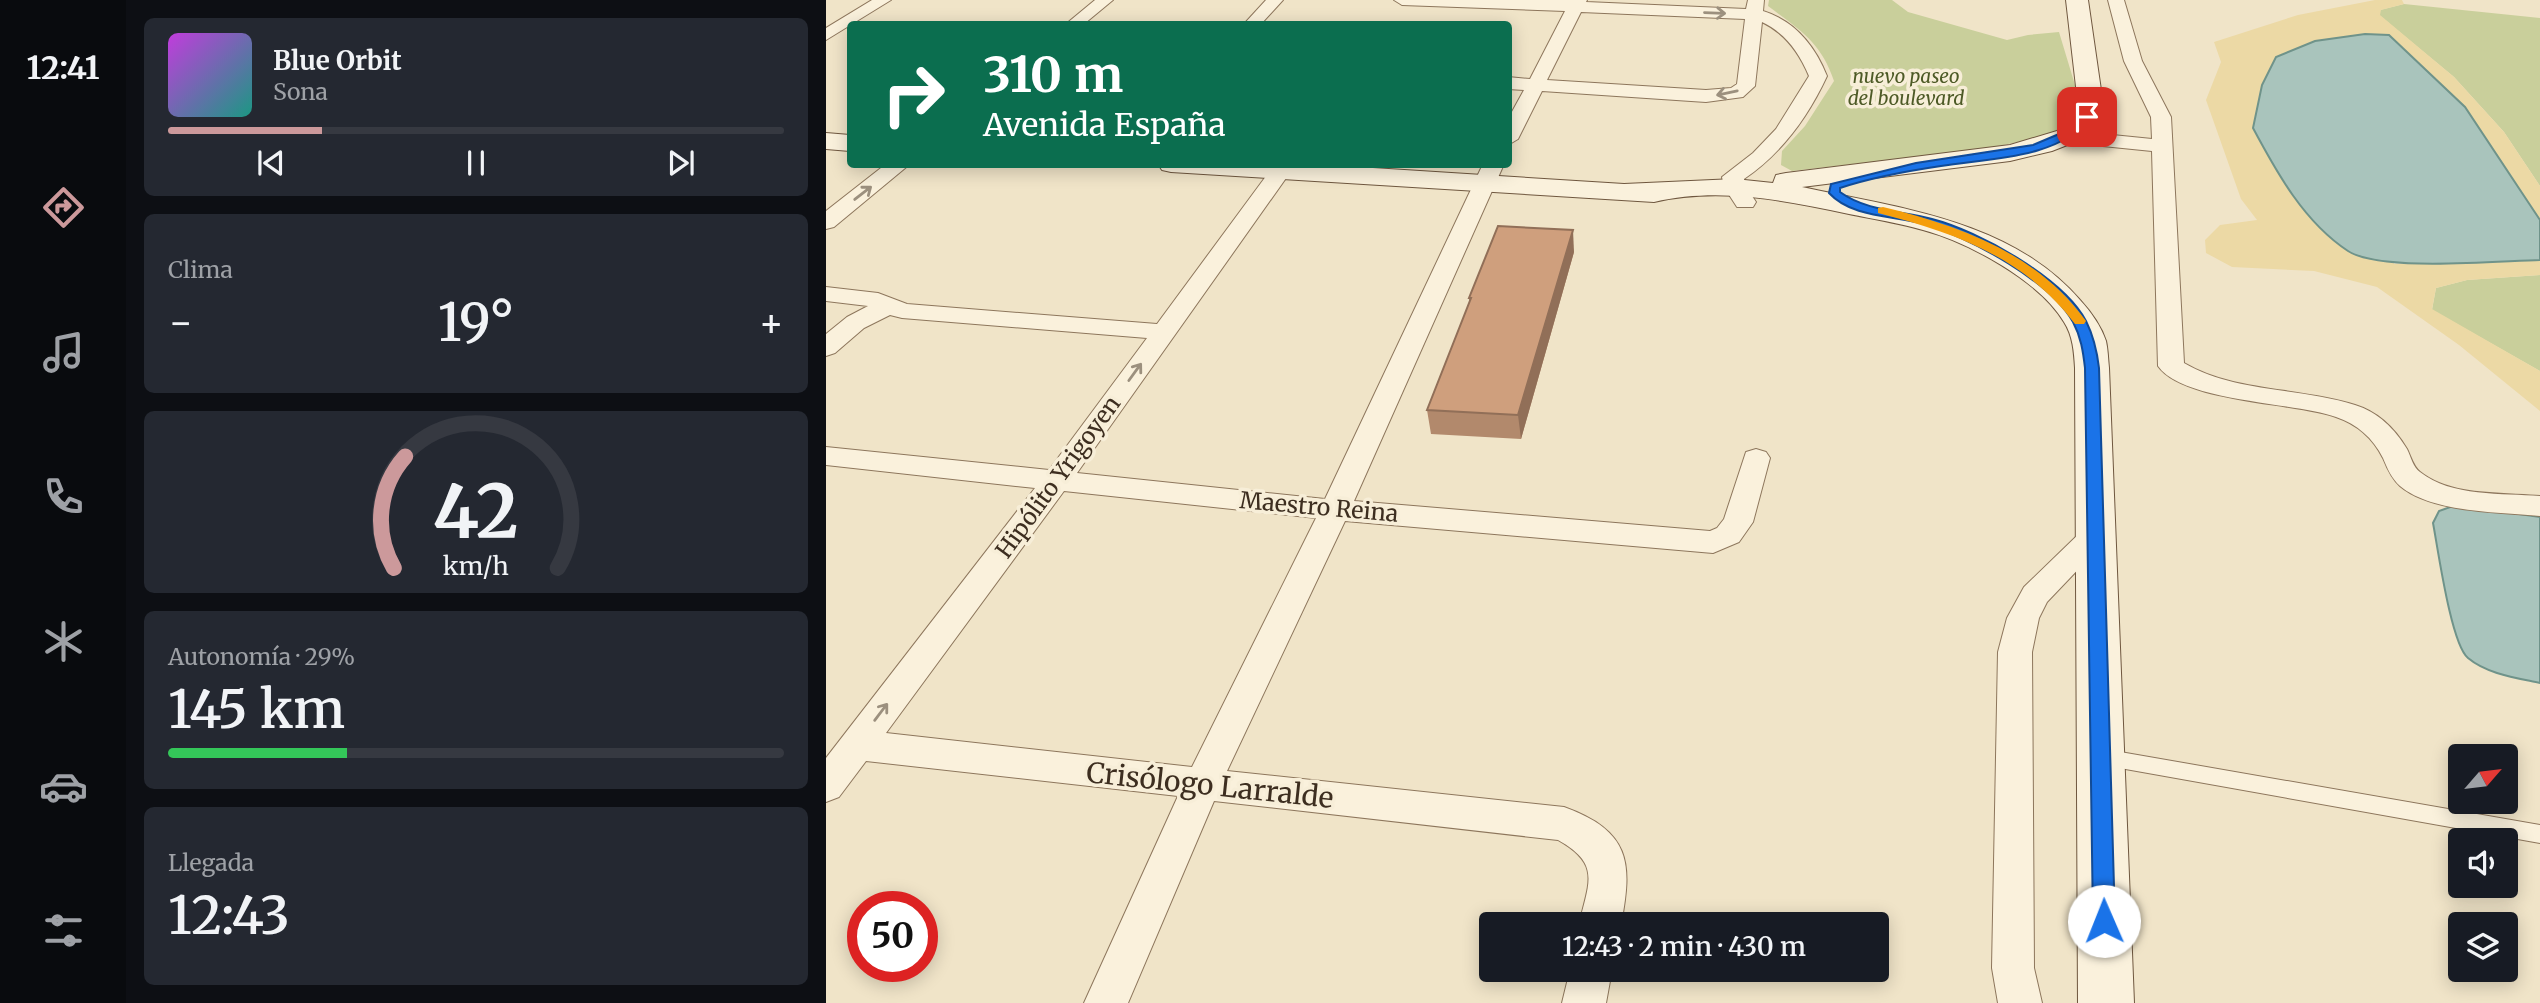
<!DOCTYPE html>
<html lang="es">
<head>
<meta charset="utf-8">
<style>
  body { margin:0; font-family:Merriweather,serif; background:#242831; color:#f1f3f6; height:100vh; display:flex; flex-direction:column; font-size:26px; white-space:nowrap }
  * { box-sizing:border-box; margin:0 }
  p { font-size:23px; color:#9ea1a6 }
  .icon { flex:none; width:38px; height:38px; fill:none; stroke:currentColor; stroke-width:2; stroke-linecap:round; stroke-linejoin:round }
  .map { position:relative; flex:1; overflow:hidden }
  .details { display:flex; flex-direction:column; gap:18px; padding:18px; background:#0d0f14; width:700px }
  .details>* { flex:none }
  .banner { position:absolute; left:21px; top:21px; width:665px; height:147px; border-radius:7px; box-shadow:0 4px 18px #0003; background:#0b6e4f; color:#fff; overflow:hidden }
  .needle { width:46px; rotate:62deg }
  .controls { position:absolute; left:1622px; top:744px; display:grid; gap:14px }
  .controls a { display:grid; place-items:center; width:70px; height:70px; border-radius:7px; background:#171b24; box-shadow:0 4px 18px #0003; font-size:35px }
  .speed { position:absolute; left:21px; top:891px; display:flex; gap:14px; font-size:35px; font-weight:700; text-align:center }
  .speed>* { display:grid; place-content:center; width:91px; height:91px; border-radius:50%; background:#171b24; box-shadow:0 4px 18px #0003; line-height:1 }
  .speed .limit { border:10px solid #d22; background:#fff; color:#111 }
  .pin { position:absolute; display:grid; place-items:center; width:60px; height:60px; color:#fff; margin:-30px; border-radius:14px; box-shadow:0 4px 10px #0006 }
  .me { position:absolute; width:77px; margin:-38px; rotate:359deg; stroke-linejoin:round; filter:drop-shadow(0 0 5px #0008) }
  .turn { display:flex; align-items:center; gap:24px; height:147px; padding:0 21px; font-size:32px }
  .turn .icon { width:91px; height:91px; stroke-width:2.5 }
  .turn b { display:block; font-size:49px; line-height:60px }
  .big { font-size:52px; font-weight:600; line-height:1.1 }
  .details .widget { flex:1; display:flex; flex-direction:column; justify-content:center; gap:10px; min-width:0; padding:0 24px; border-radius:10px; background:#242831 }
  .details .dial { align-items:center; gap:0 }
  .dial svg { height:182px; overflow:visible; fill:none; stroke:#363941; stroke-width:7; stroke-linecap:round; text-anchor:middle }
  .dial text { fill:#f1f3f6; stroke:none }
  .song { display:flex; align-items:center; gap:21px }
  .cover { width:84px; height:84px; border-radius:10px; background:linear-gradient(135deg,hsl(290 70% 55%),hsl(170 70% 35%)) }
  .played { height:7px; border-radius:4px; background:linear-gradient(90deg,#cc999b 25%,#363941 25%) }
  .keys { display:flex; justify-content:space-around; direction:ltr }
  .heat { display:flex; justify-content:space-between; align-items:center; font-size:38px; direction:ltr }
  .charge { height:10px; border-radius:5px; background:linear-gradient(90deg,#34c759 29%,#363941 0) }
  .trip { position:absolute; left:653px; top:912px; width:410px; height:70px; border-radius:7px; background:#171b24; box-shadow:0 4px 18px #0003; font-weight:600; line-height:70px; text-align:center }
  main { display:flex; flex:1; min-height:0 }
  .menu { display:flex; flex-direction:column; width:126px; justify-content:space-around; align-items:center; background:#090b0e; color:#9ea1a6 }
  .menu .icon { width:49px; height:49px }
  .menu .active { color:#cc999b }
  .menu b { font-size:32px; color:#f1f3f6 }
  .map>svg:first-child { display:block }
  .green { fill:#c9cf9b }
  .sand { fill:#ecd9a5 }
  .water { fill:#a9c4bc; stroke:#6f938a; stroke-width:2 }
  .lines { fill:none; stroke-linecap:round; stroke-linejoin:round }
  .service-casing { stroke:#8d765c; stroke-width:2 }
  .minor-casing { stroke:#8d765c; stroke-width:2 }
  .secondary-casing { stroke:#6f573f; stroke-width:2 }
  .service { fill:#faf1dc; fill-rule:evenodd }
  .minor { fill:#faf1dc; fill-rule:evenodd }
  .secondary { fill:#faf1dc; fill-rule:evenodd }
  .wall { fill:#b2896c }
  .shaded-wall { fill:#916f58 }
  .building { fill:#cf9f7d; stroke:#916f58; stroke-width:2 }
  .oneway { stroke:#9c907e }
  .route { fill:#1a73e8; stroke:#114b97; stroke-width:2 }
  .slow { fill:#f59e0b }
  .labels { text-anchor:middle; stroke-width:7; stroke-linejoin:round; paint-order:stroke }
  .far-park-label { font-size:19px; font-style:italic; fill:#4d5a26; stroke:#f7eed8 }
  .street-label { font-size:23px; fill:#3d2e20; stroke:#f7eed8 }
  .near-street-label { font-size:28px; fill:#3d2e20; stroke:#f7eed8 }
</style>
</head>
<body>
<main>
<nav class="menu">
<b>12:41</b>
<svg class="icon active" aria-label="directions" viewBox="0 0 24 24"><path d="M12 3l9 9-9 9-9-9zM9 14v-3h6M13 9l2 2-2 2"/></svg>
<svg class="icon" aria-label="music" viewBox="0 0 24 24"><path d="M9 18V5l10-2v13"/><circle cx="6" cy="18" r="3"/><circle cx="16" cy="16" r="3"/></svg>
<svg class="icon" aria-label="phone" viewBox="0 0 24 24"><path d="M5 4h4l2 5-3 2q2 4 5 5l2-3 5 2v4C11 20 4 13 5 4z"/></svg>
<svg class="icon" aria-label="climate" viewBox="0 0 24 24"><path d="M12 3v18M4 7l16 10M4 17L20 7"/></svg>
<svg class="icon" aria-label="car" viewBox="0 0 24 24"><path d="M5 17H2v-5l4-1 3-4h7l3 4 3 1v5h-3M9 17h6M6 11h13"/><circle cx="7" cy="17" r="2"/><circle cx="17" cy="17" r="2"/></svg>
<svg class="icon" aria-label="filters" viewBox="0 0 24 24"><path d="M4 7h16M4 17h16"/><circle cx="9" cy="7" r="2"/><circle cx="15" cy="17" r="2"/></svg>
</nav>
<section class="details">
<div class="widget">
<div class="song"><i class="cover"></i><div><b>Blue Orbit</b><p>Sona</p></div></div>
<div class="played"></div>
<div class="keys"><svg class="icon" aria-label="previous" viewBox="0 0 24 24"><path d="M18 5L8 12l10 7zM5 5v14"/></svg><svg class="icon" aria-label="pause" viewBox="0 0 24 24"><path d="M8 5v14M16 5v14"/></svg><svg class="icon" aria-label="next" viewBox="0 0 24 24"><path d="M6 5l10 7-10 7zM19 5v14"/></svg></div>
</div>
<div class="widget"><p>Clima</p>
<div class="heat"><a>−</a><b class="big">19°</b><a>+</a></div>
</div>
<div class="widget dial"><svg viewBox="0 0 100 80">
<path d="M14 69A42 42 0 1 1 86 69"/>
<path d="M14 69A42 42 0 0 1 19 20" stroke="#cc999b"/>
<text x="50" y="56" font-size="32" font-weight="700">42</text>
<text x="50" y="72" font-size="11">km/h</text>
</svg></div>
<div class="widget"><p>Autonomía · 29%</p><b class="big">145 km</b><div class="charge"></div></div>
<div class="widget"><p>Llegada</p><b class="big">12:43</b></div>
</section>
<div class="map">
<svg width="1714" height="1003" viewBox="0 0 1714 1003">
  <rect width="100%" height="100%" fill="#f0e4c8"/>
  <path class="green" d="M943,0H1066L1082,12L1181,40L1202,35L1233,32L1255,105L1229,134L1159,149L966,171L955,165L956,151L979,126L1008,81C995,42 974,30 942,6Z
    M1578,4L1714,18V186L1678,132L1628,77L1553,15L1554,10Z
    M1714,275V371L1606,310L1610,288L1641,280Z"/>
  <path class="sand" d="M1549,0H1576L1578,4L1555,10L1554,15L1628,77L1678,132L1714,186V220L1639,107L1563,35L1539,34L1568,264L1714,260V275L1641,280L1610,288L1606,309L1714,371V411L1633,345L1551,287L1488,271L1406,267L1380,253L1379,240L1394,225L1431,220L1415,199L1380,100L1395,62L1388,42L1472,15Z"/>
  <path class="water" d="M1539,34L1563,35L1639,107L1714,220V260C1671,261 1555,272 1522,251C1478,222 1451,173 1427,128L1436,85L1450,57L1489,41Z
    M1630,505L1714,517V683C1691,678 1661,674 1642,658C1625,644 1612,549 1607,523L1613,511Z"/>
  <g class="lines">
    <g class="service-casing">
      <path id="service" d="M1277,749L1714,825V843L1277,765L1270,763L1267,757L1270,751Z"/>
    </g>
    <g class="minor-casing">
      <path id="minor" d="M46,0H65L0,40V28Z
        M269,0H287L258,24H240Z
        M440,0H457L435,24H418Z
        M568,0H761L760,2L920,9L922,0H938L937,11C969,21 989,46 1001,76C982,117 956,153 918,179L920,187L930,202L927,207H911L898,187L896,177L927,153L950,129L983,76C973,52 959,33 936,22L929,86L917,97L880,102L716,91L692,139L682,145V119L698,90L682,89V77L704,79L739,11L576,5ZM755,12L919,19L911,84L905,88L880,90L721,80Z
        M1282,0H1298L1316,61L1345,117L1358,363C1409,393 1473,387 1529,405C1552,412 1569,429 1581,449C1585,457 1587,467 1594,472C1625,497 1677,493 1714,496V516C1674,512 1606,513 1574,486C1566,479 1561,468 1557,458C1547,438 1531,424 1510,417C1468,402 1357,402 1332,366L1326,151L1237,142L1230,140L1227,136L1230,132L1237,130L1326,139L1325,117L1298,61Z
        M60,164H84L8,227L0,229V211Z
        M449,164H470L251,473L499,499L657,164H678L528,501L884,531L891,528L898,519L920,452L930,449L940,452L944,458L927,522L913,542L887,553L519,521L401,771L738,807C804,831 807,862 795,924H753C763,882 775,864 732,840L388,801L302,1003H258L352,796L40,761L13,797L0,802V758L209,488L0,465V447L223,470L321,338L76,318L64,315L38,328L9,353L0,356V334L21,317L42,306L0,301V287L52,293L81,304L331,324ZM238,491L490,518L366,767L60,733Z
        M1269,525L1280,529L1284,536L1221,602L1213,618L1206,652L1208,968L1216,1003H1172L1166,968L1172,652L1181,618L1198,587L1258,529Z
        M744,970H786L780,1003H736Z"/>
    </g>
    <g class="secondary-casing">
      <path id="secondary" d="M1240,0H1262L1277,104L1266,127L1249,142L1226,151L1184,161L976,187C1073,208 1185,220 1254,300C1265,312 1275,326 1280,341C1282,350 1282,359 1283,368L1308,1003H1252L1249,368C1248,352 1247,336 1238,322C1214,281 1142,242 1097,230C1073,223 1048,219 1023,214C959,200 892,187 828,202L345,172L336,170L332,164H484L798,184L909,179L947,183L950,175L960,173L1184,145L1231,131L1247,118L1252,104Z
        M0,133L24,135V151L0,149Z"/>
    </g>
    <use href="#service" class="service"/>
    <use href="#minor" class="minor"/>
    <use href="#secondary" class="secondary"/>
  </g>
  <path class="wall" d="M748,252L695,439L605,434L601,410L643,303V298Z"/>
  <path class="shaded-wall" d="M747,230L748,252L695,439L692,415Z"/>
  <path class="building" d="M672,226L747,230L692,415L601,410L645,298H643Z"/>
  <defs><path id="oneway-shaft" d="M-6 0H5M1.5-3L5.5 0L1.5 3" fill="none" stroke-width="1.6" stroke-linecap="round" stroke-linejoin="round" transform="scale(1.75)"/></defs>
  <g class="oneway">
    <use href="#oneway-shaft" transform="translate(889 13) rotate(2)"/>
    <use href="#oneway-shaft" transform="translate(901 93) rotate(168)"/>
    <use href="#oneway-shaft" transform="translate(37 193) rotate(-38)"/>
    <use href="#oneway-shaft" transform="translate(309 372) rotate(-54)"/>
    <use href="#oneway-shaft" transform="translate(55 712) rotate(-53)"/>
  </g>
  <path class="route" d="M1261,114L1266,117C1233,159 1164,158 1115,166C1081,171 1047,177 1014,188V192C1040,211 1075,211 1106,219C1153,231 1237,278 1260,321C1268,337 1271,351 1273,368L1289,921L1286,928L1278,931L1271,928L1267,921L1259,368C1257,351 1255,337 1247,322C1223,280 1147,240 1102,225C1070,215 1027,219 1003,193L1005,184L1090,163L1207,145L1233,134Z"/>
  <path class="slow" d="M1057,207C1135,226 1212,254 1260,321L1258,324H1249C1199,258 1130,233 1052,213V208Z"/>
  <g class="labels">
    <g class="far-park-label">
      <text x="1080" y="83">nuevo paseo<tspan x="1080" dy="22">del boulevard</tspan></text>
    </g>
    <g class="street-label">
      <text transform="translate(232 477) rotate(-54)" y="8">Hipólito Yrigoyen</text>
      <text transform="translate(493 507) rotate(5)" y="8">Maestro Reina</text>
    </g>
    <g class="near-street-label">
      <text transform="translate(384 785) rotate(6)" y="10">Crisólogo Larralde</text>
    </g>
  </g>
</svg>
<div class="controls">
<a><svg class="needle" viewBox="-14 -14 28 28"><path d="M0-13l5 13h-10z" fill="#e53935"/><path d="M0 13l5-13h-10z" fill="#9ea1a6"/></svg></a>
<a><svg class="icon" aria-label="sound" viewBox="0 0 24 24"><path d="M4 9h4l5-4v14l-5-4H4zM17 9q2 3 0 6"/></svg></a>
<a><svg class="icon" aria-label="layers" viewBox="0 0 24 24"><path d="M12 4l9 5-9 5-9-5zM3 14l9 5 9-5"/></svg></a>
</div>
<div class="speed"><div class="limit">50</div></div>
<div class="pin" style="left:1261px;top:117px;background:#d93025"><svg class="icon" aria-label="arrive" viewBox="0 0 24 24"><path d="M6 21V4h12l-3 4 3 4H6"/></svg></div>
<svg class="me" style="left:1278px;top:921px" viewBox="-20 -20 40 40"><circle r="19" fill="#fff"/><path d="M0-13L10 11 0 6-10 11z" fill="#1a73e8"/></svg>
<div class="trip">12:43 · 2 min · 430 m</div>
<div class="banner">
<div class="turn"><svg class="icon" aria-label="right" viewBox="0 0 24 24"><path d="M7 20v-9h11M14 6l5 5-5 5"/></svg><div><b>310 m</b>Avenida España</div></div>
</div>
</div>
</main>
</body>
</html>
